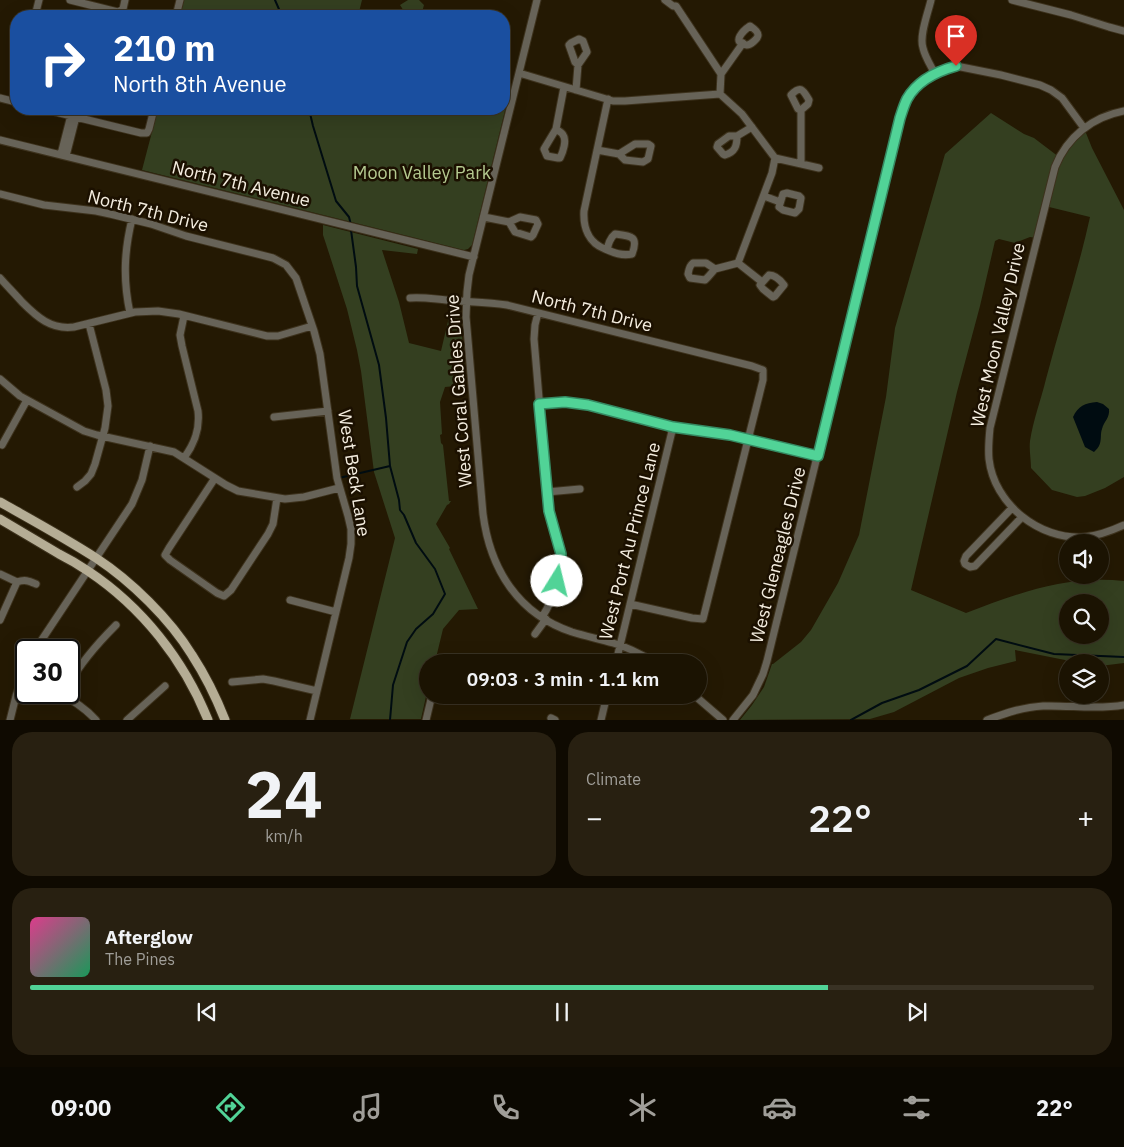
<!DOCTYPE html>
<html lang="en">
<head>
<meta charset="utf-8">
<style>
  body { margin:0; font-family:"IBM Plex Sans",sans-serif; background:#282011; color:#f1f3f6; height:100vh; display:flex; flex-direction:column; font-size:19px; white-space:nowrap }
  * { box-sizing:border-box; margin:0 }
  p { font-size:16px; color:#a09e99 }
  .icon { flex:none; width:28px; height:28px; fill:none; stroke:currentColor; stroke-width:2; stroke-linecap:round; stroke-linejoin:round }
  .map { position:relative; height:720px; overflow:hidden }
  .drawer { display:flex; flex-direction:column; gap:12px; padding:12px; background:#0f0a01; flex:1 }
  .drawer>* { flex:none }
  .top-card { position:absolute; left:10px; top:10px; width:500px; height:105px; border-radius:20px; box-shadow:0 5px 20px #0002,0 0 0 1px #393224; background:#1a4fa0; color:#fff; overflow:hidden }
  .buttons { position:absolute; left:1059px; top:534px; display:grid; gap:10px }
  .buttons a { display:grid; place-items:center; width:50px; height:50px; border-radius:50%; background:#1b1302; box-shadow:0 5px 20px #0002,0 0 0 1px #393224; font-size:25px }
  .speed { position:absolute; left:15px; top:639px; display:flex; gap:10px; font-size:25px; font-weight:700; text-align:center }
  .speed>* { display:grid; place-content:center; width:65px; height:65px; border-radius:50%; background:#1b1302; box-shadow:0 5px 20px #0002,0 0 0 1px #393224; line-height:1 }
  .speed .limit { border:2px solid #111; border-radius:8px; background:#fff; color:#111 }
  .pin { position:absolute; display:grid; place-items:center; width:42px; height:42px; color:#fff; margin:-51px -21px; border-radius:50% 50% 50% 0; rotate:-45deg; box-shadow:0 0 5px #0007 }
  .pin .icon { rotate:45deg }
  .me { position:absolute; width:55px; margin:-28px; rotate:9deg; stroke-linejoin:round; filter:drop-shadow(0 0 4px #0008) }
  .turn { display:flex; align-items:center; gap:18px; height:105px; padding:0 20px; font-size:22px }
  .turn .icon { width:65px; height:65px; stroke-width:2.5 }
  .turn b { display:block; font-size:35px; line-height:42px }
  .big { font-size:38px; font-weight:600; line-height:1.1 }
  .drawer .card { flex:1; display:flex; flex-direction:column; justify-content:center; gap:8px; min-width:0; padding:0 18px; border-radius:20px; background:#282011 }
  .drawer .dial { align-items:center; gap:0 }
  .dial b { font-size:65px; line-height:1 }
  .song { display:flex; align-items:center; gap:15px }
  .cover { width:60px; height:60px; border-radius:8px; background:linear-gradient(135deg,hsl(330 70% 55%),hsl(150 70% 35%)) }
  .played { height:5px; border-radius:2px; background:linear-gradient(90deg,#51d397 75%,#393224 75%) }
  .keys { display:flex; justify-content:space-around; direction:ltr }
  .heat { display:flex; justify-content:space-between; align-items:center; font-size:28px; direction:ltr }
  .drawer .tiles { flex:1; display:grid; gap:12px; grid-template-columns:1fr 1fr }
  .card:last-child { grid-column:span 2 }
  .trip { position:absolute; left:419px; top:654px; width:288px; height:50px; border-radius:25px; background:#1b1302; box-shadow:0 5px 20px #0002,0 0 0 1px #393224; font-weight:600; line-height:50px; text-align:center }
  .menu { display:flex; height:80px; justify-content:space-around; align-items:center; background:#0b0801; color:#a09e99 }
  .menu .icon { width:35px; height:35px }
  .menu .active { color:#51d397 }
  .menu b { font-size:22px; color:#f1f3f6 }
  .map>svg:first-child { display:block }
  .green { fill:#343f20; fill-rule:evenodd }
  .water { fill:#000c11 }
  .lines { fill:none; stroke-linecap:round; stroke-linejoin:round }
  .stream { stroke:#000c11; stroke-width:2 }
  .minor-casing { stroke:#3d321d; stroke-width:9 }
  .major-casing { stroke:#3d321d; stroke-width:11 }
  .minor { stroke:#676358; stroke-width:7 }
  .major { stroke:#b5ad95; stroke-width:9 }
  .route-casing { stroke:#358962; stroke-width:12 }
  .route { stroke:#51d397; stroke-width:9 }
  .labels { text-anchor:middle; stroke-width:5; stroke-linejoin:round; paint-order:stroke }
  .park-label { font-size:18px; fill:#b5ca90; stroke:#1b1000 }
  .street-label { font-size:18px; fill:#f4eddf; stroke:#1b1000 }
</style>
</head>
<body>
<div class="map">
<svg width="1124" height="720" viewBox="0 0 1124 720">
  <rect width="100%" height="100%" fill="#241903"/>
  <path class="green" d="M184,0H362L358,16H180Z
    M408,0H419L424,5L421,16H407L400,5Z
    M504,89L510,90L472,245L468,249L464,250L142,170L158,109H504Z
    M991,113L1024,134L1034,138L1059,157L1084,128L1092,148L1124,210V477L1105,488L1085,496L1077,497L1052,490L1031,468C1031,459 1029,450 1030,441C1033,420 1041,400 1046,379C1060,325 1078,272 1090,217L1045,206L1037,238L1030,237L1015,243L999,239L995,241L980,306L957,392L911,590L966,613C1019,593 1066,575 1124,581V663L1100,666V662H1075L1015,650L1016,661L988,668L959,678L894,712L870,719L740,720L752,705L764,687L772,664H773L801,642L811,630L838,583L859,535L886,397L895,328L945,154ZM1068,602H1100V635H1068Z
    M323,225L418,249L417,254L382,250L399,302L409,343L441,351L452,304L457,305L460,309L466,385L445,387L440,402L442,434L440,435L441,443L443,445L449,501H451L449,504L447,505L436,524L450,548L449,549L478,609L459,610L443,629L435,662H428L427,692L421,719H350L395,538L374,472L361,371L357,350L347,309L326,244L323,235Z"/>
  <path class="water" d="M1097,402L1103,404L1109,409C1110,418 1104,421 1102,429C1100,434 1102,440 1099,446C1097,449 1097,449 1094,452L1085,447L1073,417C1078,406 1085,403 1097,402Z"/>
  <g class="lines">
    <path class="stream" d="M275,0L282,16
      M309,109L313,126L336,201L349,217L351,225
      M351,230L356,267L357,286L379,365L386,418L390,466L399,500L400,510L404,515L416,543L435,569L445,594L433,614L416,629L407,642L393,685L390,720
      M339,478L390,466
      M851,720L882,703L919,690L967,666L996,639L1054,654L1124,657"/>
    <g class="minor-casing">
      <path id="minor" d="M70,0L118,12L123,9L125,0
        M537,0L469,275L467,292L466,317L483,514C490,569 518,614 572,632C585,636 599,639 613,643C627,647 641,654 654,662
        M665,0L673,6H676L721,74L720,94
        M931,0C928,13 919,36 923,48C925,57 931,66 935,74
        M1012,0L1071,15L1109,27L1124,31
        M35,16L39,0
        M176,16L180,0
        M750,26C753,28 758,31 758,35C758,39 750,45 747,45C730,43 744,30 750,26Z
        M579,39L583,41L587,52L578,65L575,62L569,45L571,43Z
        M519,73L613,101H625L720,94L742,114L775,158L819,168
        M721,74L743,43
        M576,90L578,65
        M0,98L16,102
        M14,101L16,91
        M43,109L141,133H147L149,129L154,109
        M1124,111C1092,117 1067,137 1055,167L990,428C989,438 988,448 989,459C994,504 1039,540 1084,537C1098,536 1111,531 1124,525
        M556,129C558,131 562,132 563,135C567,140 563,152 560,158H558L547,156L544,149L556,129L564,87
        M729,136H737C737,146 735,152 725,155L723,154L717,147L718,144Z
        M737,136L752,127
        M0,140L474,257
        M635,144H648L651,146L648,159L643,162L625,160L619,154Z
        M597,150L619,154
        M61,154L71,115
        M66,156L76,117
        M801,164V110L798,109L791,95C801,85 803,90 809,100L808,104L801,110
        M787,193L799,196L801,198L799,209L795,213L783,210L779,207L783,194Z
        M0,194L44,205L96,211L110,214L151,224L186,236L273,258L286,265L296,278L314,331L320,354L337,478L348,516L351,529V544L349,558L310,720
        M764,196L780,202
        M484,217L509,222L520,217L536,220L538,224L533,235L531,237L515,232L509,222
        M608,250C607,245 611,237 615,234C631,236 639,236 632,254C622,256 614,253 605,249C589,243 583,228 584,211L608,99
        M693,263H706L715,269L708,277L705,280L690,278L688,274C689,270 689,266 693,263Z
        M738,263L762,282
        M715,269L738,263L772,173L775,158
        M769,275C775,275 781,281 784,285L775,296L773,297L763,289L760,285Z
        M0,278C7,286 15,294 22,302C37,317 51,330 74,327L135,312L158,311L179,314L267,336H278L312,326
        M410,298C423,297 434,299 446,300C467,302 487,302 507,305L752,366L763,370V380L703,619L692,618L630,604
        M130,313C123,280 124,252 132,219
        M538,313L535,325L534,339L547,492L549,511L561,554C561,575 554,599 542,617
        M184,316L180,335L182,346L198,411C200,429 195,443 184,458
        M0,379L20,396L84,431L97,435L174,452L226,485L238,491L285,499L304,497L339,488
        M539,404L565,402L589,405L673,427L730,435L818,456
        M274,417L328,411
        M2,445L27,400
        M215,478L169,548L165,555L170,560L217,593L224,596L231,590L268,534L273,524L277,498
        M77,487L85,481L91,474L95,464L105,428L108,406L106,390L89,324
        M547,492L580,489
        M1012,508L966,556L964,561L965,564L970,567L975,566L1022,517
        M0,574L17,582C25,579 29,581 36,584
        M290,600L336,612
        M0,620L17,582
        M535,634L546,619
        M35,650L132,504L142,480L150,446
        M616,662L673,427
        M232,682L263,679L274,681L317,691
        M69,684C81,662 98,643 116,625
        M57,692C71,699 85,708 96,720
        M694,695L723,720
        M551,718L555,720
        M10,720L16,696L26,667
        M127,720L165,686
        M426,720L432,695
        M601,720L607,695
        M733,720L753,695L763,674L767,661L900,118L907,98L914,89L930,76L944,69L956,66L1001,75L1040,85L1051,90L1062,98L1084,128
        M987,720C1006,713 1023,707 1043,706C1070,705 1097,710 1124,705"/>
    </g>
    <g class="major-casing">
      <path id="major" d="M0,502C32,520 65,538 96,558C131,581 170,619 192,655C205,675 216,697 225,720
        M0,519C20,531 39,542 59,554C69,559 79,565 88,571C142,607 184,660 208,720"/>
    </g>
    <use href="#minor" class="minor"/>
    <use href="#major" class="major"/>
  </g>
  <g class="lines">
    <g class="route-casing">
      <path id="route" d="M557,581L560,568L561,554L549,511L539,404L565,402L588,405L673,427L730,435L818,456L900,118C902,112 904,105 907,99C917,81 938,71 956,66"/>
    </g>
    <use href="#route" class="route"/>
  </g>
  <g class="labels">
    <g class="park-label">
      <text x="422" y="179">Moon Valley Park</text>
    </g>
    <g class="street-label">
      <text transform="translate(241 184) rotate(14)" y="6">North 7th Avenue</text>
      <text transform="translate(148 211) rotate(14)" y="6">North 7th Drive</text>
      <text transform="translate(592 311) rotate(14)" y="6">North 7th Drive</text>
      <text transform="translate(998 335) rotate(-77)" y="6">West Moon Valley Drive</text>
      <text transform="translate(459 391) rotate(-94)" y="6">West Coral Gables Drive</text>
      <text transform="translate(354 473) rotate(81)" y="6">West Beck Lane</text>
      <text transform="translate(630 541) rotate(-76)" y="6">West Port Au Prince Lane</text>
      <text transform="translate(778 555) rotate(-76)" y="6">West Gleneagles Drive</text>
    </g>
  </g>
</svg>
<div class="buttons">
<a><svg class="icon" aria-label="sound" viewBox="0 0 24 24"><path d="M4 9h4l5-4v14l-5-4H4zM17 9q2 3 0 6"/></svg></a>
<a><svg class="icon" aria-label="search" viewBox="0 0 24 24"><circle cx="10" cy="10" r="6"/><path d="M15 15l6 6"/></svg></a>
<a><svg class="icon" aria-label="layers" viewBox="0 0 24 24"><path d="M12 4l9 5-9 5-9-5zM3 14l9 5 9-5"/></svg></a>
</div>
<div class="speed"><div class="limit">30</div></div>
<div class="pin" style="left:956px;top:66px;background:#d93025"><svg class="icon" aria-label="arrive" viewBox="0 0 24 24"><path d="M6 21V4h12l-3 4 3 4H6"/></svg></div>
<svg class="me" style="left:557px;top:581px" viewBox="-20 -20 40 40"><circle r="19" fill="#fff"/><path d="M0-13L10 11 0 6-10 11z" fill="#51d397"/></svg>
<div class="trip">09:03 · 3 min · 1.1 km</div>
<div class="top-card">
<div class="turn"><svg class="icon" aria-label="right" viewBox="0 0 24 24"><path d="M7 20v-9h11M14 6l5 5-5 5"/></svg><div><b>210 m</b>North 8th Avenue</div></div>
</div>
</div>
<section class="drawer">
<div class="tiles">
<div class="card dial"><b>24</b><p>km/h</p></div>
<div class="card"><p>Climate</p>
<div class="heat"><a>−</a><b class="big">22°</b><a>+</a></div>
</div>
<div class="card">
<div class="song"><i class="cover"></i><div><b>Afterglow</b><p>The Pines</p></div></div>
<div class="played"></div>
<div class="keys"><svg class="icon" aria-label="previous" viewBox="0 0 24 24"><path d="M18 5L8 12l10 7zM5 5v14"/></svg><svg class="icon" aria-label="pause" viewBox="0 0 24 24"><path d="M8 5v14M16 5v14"/></svg><svg class="icon" aria-label="next" viewBox="0 0 24 24"><path d="M6 5l10 7-10 7zM19 5v14"/></svg></div>
</div>
</div>
</section>
<nav class="menu">
<b>09:00</b>
<svg class="icon active" aria-label="directions" viewBox="0 0 24 24"><path d="M12 3l9 9-9 9-9-9zM9 14v-3h6M13 9l2 2-2 2"/></svg>
<svg class="icon" aria-label="music" viewBox="0 0 24 24"><path d="M9 18V5l10-2v13"/><circle cx="6" cy="18" r="3"/><circle cx="16" cy="16" r="3"/></svg>
<svg class="icon" aria-label="phone" viewBox="0 0 24 24"><path d="M5 4h4l2 5-3 2q2 4 5 5l2-3 5 2v4C11 20 4 13 5 4z"/></svg>
<svg class="icon" aria-label="climate" viewBox="0 0 24 24"><path d="M12 3v18M4 7l16 10M4 17L20 7"/></svg>
<svg class="icon" aria-label="car" viewBox="0 0 24 24"><path d="M5 17H2v-5l4-1 3-4h7l3 4 3 1v5h-3M9 17h6M6 11h13"/><circle cx="7" cy="17" r="2"/><circle cx="17" cy="17" r="2"/></svg>
<svg class="icon" aria-label="filters" viewBox="0 0 24 24"><path d="M4 7h16M4 17h16"/><circle cx="9" cy="7" r="2"/><circle cx="15" cy="17" r="2"/></svg>
<b>22°</b>
</nav>
</body>
</html>
